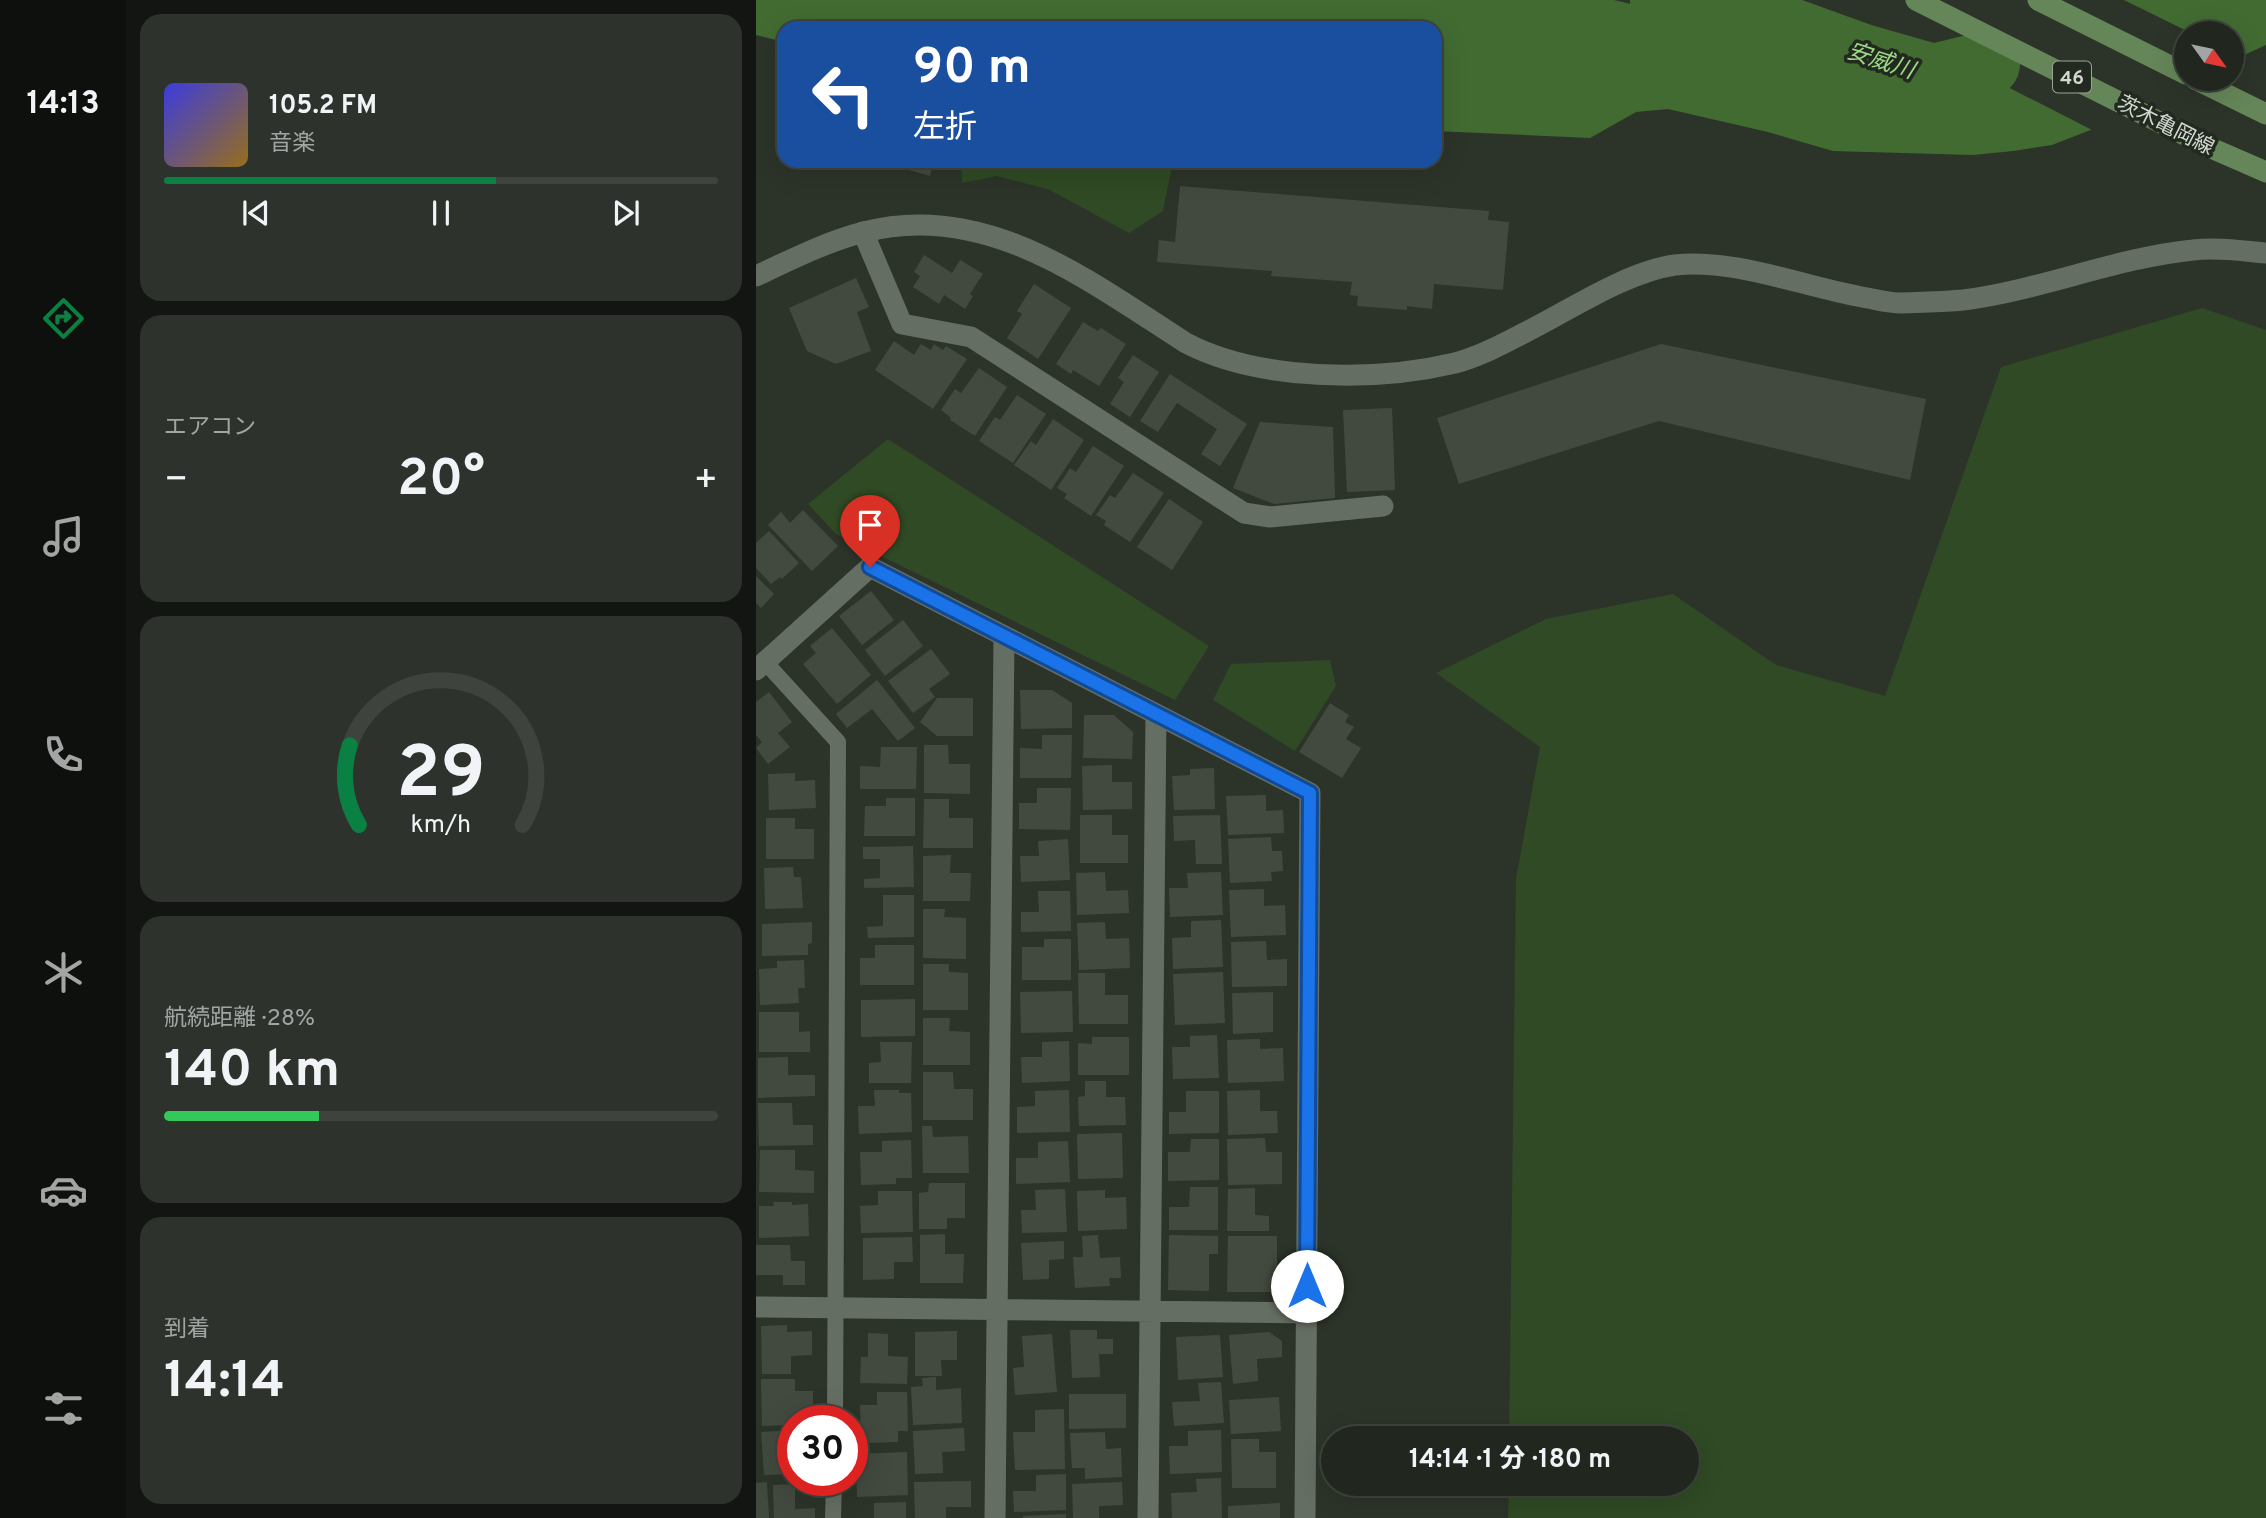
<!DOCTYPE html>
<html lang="ja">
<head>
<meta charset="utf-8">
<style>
  body { margin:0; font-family:Overpass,"Noto Sans JP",sans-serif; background:#2d332c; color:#f1f3f6; height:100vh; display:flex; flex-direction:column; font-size:26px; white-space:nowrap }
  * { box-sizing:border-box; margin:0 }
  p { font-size:23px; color:#a2a5a4 }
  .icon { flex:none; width:38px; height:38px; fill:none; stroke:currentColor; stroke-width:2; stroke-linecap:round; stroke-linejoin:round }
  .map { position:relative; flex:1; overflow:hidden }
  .panel { display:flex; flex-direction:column; gap:14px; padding:14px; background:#121511; width:630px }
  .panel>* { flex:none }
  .hud { position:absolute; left:21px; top:21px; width:665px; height:147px; border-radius:21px; box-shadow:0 7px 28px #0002,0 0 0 2px #3e443d; background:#1a4fa0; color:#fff; overflow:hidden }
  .needle { width:46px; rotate:123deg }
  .controls { position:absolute; left:1418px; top:21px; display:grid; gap:14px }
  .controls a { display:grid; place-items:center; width:70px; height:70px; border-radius:50%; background:#21271f; box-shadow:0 7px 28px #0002,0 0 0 2px #3e443d; font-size:35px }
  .speed { position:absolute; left:21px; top:1405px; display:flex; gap:14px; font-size:35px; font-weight:700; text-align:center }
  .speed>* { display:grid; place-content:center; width:91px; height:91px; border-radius:50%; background:#21271f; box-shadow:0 7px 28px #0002,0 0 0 2px #3e443d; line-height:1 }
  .speed .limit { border:10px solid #d22; background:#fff; color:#111 }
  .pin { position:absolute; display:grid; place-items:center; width:60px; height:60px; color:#fff; margin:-72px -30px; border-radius:50% 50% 50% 0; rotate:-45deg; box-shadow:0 0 7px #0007 }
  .pin .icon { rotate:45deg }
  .me { position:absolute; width:77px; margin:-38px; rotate:0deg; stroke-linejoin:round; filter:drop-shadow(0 0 5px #0008) }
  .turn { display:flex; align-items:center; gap:24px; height:147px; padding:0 21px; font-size:32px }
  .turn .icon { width:91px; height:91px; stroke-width:2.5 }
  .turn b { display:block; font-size:49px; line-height:60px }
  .big { font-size:52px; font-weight:700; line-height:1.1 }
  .panel .widget { flex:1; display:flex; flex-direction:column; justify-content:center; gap:10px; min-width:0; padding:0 24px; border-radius:21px; background:#2d332c }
  .panel .dial { align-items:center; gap:0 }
  .dial svg { height:182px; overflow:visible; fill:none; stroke:#3e443d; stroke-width:7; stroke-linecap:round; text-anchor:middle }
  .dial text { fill:#f1f3f6; stroke:none }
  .song { display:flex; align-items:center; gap:21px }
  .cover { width:84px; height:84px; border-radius:10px; background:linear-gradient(135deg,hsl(240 70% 55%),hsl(40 70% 35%)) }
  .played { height:7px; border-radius:4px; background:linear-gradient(90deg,#0b8043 60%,#3e443d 60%) }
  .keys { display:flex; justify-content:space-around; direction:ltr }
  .heat { display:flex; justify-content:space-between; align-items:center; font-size:38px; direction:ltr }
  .charge { height:10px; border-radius:5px; background:linear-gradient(90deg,#34c759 28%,#3e443d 0) }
  .trip { position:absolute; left:565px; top:1426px; width:378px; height:70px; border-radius:35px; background:#21271f; box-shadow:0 7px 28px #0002,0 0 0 2px #3e443d; font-weight:700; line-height:70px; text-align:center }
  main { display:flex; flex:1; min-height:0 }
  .dock { display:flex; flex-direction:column; width:126px; justify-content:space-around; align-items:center; background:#0d100c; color:#a2a5a4 }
  .dock .icon { width:49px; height:49px }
  .dock .selected { color:#0b8043 }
  .dock b { font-size:32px; color:#f1f3f6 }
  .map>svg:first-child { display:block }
  .green { fill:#2f4a24 }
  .water { fill:#426b32 }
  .pier { fill:#2c3429 }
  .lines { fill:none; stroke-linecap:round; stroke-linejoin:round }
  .river { stroke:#426b32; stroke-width:66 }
  .building { fill:#424a3f }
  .service { stroke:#656e62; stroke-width:16 }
  .minor { stroke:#656e62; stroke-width:21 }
  .tertiary { stroke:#656e62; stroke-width:21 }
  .primary { stroke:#658659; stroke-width:21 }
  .route-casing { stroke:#114b97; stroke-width:18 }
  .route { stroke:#1a73e8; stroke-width:12 }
  .labels { text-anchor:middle; stroke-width:7; stroke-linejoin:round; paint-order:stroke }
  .shield { fill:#222a20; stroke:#9ca29a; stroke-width:2 }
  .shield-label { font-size:19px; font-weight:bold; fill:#d1d6cf }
  .street-label { font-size:21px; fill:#d1d6cf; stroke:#222a20 }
  .water-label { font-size:23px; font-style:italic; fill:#9cd885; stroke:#222a20 }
</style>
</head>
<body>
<main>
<nav class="dock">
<b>14:13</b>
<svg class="icon selected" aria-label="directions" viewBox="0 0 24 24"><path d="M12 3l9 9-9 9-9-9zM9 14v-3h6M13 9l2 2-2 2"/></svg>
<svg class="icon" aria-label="music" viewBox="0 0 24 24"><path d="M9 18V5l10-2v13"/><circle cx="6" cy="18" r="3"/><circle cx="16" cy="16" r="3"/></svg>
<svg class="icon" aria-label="phone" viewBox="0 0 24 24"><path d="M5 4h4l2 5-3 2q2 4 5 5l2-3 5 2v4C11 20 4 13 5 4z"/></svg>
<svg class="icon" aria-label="climate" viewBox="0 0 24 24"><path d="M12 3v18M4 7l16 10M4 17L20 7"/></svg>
<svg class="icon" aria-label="car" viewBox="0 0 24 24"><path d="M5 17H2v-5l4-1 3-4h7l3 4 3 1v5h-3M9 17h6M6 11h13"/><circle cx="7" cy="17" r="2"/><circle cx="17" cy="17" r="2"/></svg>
<svg class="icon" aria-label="filters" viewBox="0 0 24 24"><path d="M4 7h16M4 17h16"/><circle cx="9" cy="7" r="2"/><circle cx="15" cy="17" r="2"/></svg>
</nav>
<section class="panel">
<div class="widget">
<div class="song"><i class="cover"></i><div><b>105.2 FM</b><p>音楽</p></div></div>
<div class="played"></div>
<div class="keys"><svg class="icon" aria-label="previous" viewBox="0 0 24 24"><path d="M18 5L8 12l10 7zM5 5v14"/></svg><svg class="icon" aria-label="pause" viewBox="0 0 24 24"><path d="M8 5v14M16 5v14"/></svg><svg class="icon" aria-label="next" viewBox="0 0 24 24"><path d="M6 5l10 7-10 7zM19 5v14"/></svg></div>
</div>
<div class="widget"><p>エアコン</p>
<div class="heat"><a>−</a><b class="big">20°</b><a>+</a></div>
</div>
<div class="widget dial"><svg viewBox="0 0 100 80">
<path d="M14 69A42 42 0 1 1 86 69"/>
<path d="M14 69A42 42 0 0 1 10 34" stroke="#0b8043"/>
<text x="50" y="56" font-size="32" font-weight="700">29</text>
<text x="50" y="72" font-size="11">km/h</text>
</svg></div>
<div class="widget"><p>航続距離 · 28%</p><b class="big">140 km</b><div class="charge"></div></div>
<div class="widget"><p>到着</p><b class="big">14:14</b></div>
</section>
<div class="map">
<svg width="1510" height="1518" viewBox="0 0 1510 1518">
  <rect width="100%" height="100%" fill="#2c3429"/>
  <path class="green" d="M205,161H417L407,211L373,233L294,190L241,176L206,183Z
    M1446,308L1510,330V1518H752L753,1484H931V1438H753L760,879L784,747L680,673L790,619L917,594L1020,665L1129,696L1245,367Z
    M132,439L453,646L419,700L80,534L52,504Z
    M574,660L580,686L539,751L457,700L475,664Z"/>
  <path class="water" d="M0,0H858L960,24L1080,59L1138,67L1200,59L1288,0H1510V45L1475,61V33H1430L1337,129L1296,145L1257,151L1217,155L1077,151L1012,132L912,109L880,112L834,138L679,131V28H28V42L0,35Z"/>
  <path class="pier" d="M1281,0H1368L1435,33H1430V79L1443,81L1340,132L1191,56L1198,55Z"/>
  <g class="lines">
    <path class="river" d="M907,0L1032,30L1107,57L1177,77L1231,64"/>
  </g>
  <path class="building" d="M144,161H178L174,176L142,167Z
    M424,186L733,211L732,220L753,222L747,290L678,284L676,309L651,306V310L601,306L602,296L594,295L596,282L515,276L516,271L401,262L403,240L419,242Z
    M168,255L196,273L204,260L227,274L214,294L217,296L209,309L188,295L183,304L157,287L164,276L158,272Z
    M100,278L113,307L101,312L115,351L80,364L51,351L33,308Z
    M278,284L315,308L282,359L251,338L266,314L261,311Z
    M327,322L342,331L345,328L370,344L343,386L317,370L315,374L300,364Z
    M138,341L158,355L165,344L175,350L178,344L187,350L190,346L211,359L177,409L119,370Z
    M905,344L1170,399L1154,480L903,421L703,484L681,418Z
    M377,355L403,372L374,417L354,404L368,382L362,378Z
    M223,368L251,387L219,436L194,420L195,418L185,410L199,389L205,393Z
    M414,374L491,424L464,466L445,454L461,429L421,403L402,432L384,421Z
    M261,395L290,414L257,463L223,441L239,417L244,420Z
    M636,408L639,490L591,492L587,410Z
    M297,419L328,440L295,490L258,465L275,441L280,445Z
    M504,422L577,427L579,498L518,504L477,488Z
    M337,446L368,466L335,516L308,498L311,494L301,488L314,468L320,472Z
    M377,473L408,493L374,542L348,525L350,521L340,515L354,495L359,498Z
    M413,499L447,522L416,570L381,547Z
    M47,510L82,546L56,571L12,525L25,512L34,523Z
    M13,531L43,563L26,579L24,577L15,584L0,568V543Z
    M0,576L18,594L5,608L0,603Z
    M115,591L138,620L106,645L83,616Z
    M147,620L167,646L129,676L109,650Z
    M76,628L115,675L81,704L47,664L60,653L54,646Z
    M175,649L194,674L173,689L179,697L157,713L132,681Z
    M121,680L159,728L142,741L116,709L91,728L80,714Z
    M264,690H296L316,703V728L265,729Z
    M13,692L36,722L22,733L34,747L12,764L0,748L6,742L0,735V702Z
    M181,698H217V736H181L164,722Z
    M574,703L593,715L589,722L598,727L590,739L605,748L586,778L543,752Z
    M328,715H358L377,732L376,759L327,758Z
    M286,735H316L315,778H264V748L286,749Z
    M168,745H192L193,764H214V794L168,793Z
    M125,747H161L160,789H104V766L124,767Z
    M356,765V782H376V809L327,810L326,766Z
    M458,768L459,809L418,810L416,776L434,775V769Z
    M39,773V781L59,780L60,808L13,810L12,774Z
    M281,788H315L314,830L263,829V803H281Z
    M510,795V811L527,810L528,833L472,835L470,796Z
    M130,798H159V836H108L109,806H130Z
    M168,799H193V818H217V848H167Z
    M324,815H356V835H372V863H324Z
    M464,815L466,864H440L439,840L418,841L417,816Z
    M10,818H39V829H58V859H10Z
    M515,837L516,851H526L527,871L515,872L516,881L474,883L472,839Z
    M312,839L314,880L265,882L264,856H283L282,841Z
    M157,846L158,887L108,888V879L124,878V859H107V847Z
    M195,855L194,873H215L214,901H167V856Z
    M37,867L38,877H45L47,908L9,909L8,868Z
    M349,872L350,891L372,890L373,913L321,915L320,873Z
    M465,872L467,915L414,917L413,888H432L431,873Z
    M508,889V906L529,905L530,935L475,937L473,890Z
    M282,891H314L315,931L265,932V912H283Z
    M127,895H158V937L112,938L111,927L127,926Z
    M167,909H189L188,917L210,918V959L167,958Z
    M465,920L467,967L417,969L416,938L435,937V921Z
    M56,922V943L52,944V955L6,956V924Z
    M349,922L350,939L373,938L374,968L323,970L321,923Z
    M288,939H315V980H266V947H288Z
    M510,941L511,960L531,959V986L476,987L475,942Z
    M119,945H158V985H104V958H119Z
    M48,960L49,988H42L43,1003L4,1005L3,969L21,968V961Z
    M167,964H193V972L212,973V1010H167Z
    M467,972L469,1023L419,1025L417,974Z
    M322,973H349V995H372V1024H323Z
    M316,991L317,1032L265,1033L264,992Z
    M517,992V1032L477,1034L476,993Z
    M159,999V1036L105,1037V1000Z
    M3,1012H43V1032L54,1031V1052H3Z
    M167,1018H194L193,1031L214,1032V1065H167Z
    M461,1035L463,1078L417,1079L416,1047H434V1036Z
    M336,1037H373V1075H322V1043L336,1044Z
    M504,1039V1049L527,1048L528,1081L472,1083L471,1040Z
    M313,1041L314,1081L266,1083L265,1057H286V1042Z
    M124,1042H156L155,1083H113V1063L125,1062Z
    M32,1057V1075H59V1096L2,1098V1058Z
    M167,1072H197L198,1089H217V1120H167Z
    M329,1081H350V1097H369L370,1125L323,1126L322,1097L329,1096Z
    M118,1090H143V1093H155L156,1132L103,1134L102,1106H119Z
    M313,1090L314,1132L261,1133V1107L279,1106V1091Z
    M504,1090V1111H521L522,1133L472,1135L471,1091Z
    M430,1091H463V1133L413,1134V1112H430Z
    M2,1103H36L37,1125H57V1145L3,1146Z
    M166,1126H176L177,1137L212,1136L213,1173H167Z
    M366,1133L367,1178L322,1179L321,1134Z
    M509,1138L510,1152H526V1184L472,1185L471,1139Z
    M435,1139H463V1180L412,1181V1152H434Z
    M155,1140L156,1178H140V1184L105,1185L104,1152H126V1141Z
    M312,1141L314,1182L260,1184V1158H282V1142Z
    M4,1150H39V1170L58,1171V1193L3,1192Z
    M173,1183H209V1218H191V1229H163V1193L172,1192Z
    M434,1187H462V1230H413V1207H433Z
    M499,1188V1215L513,1216V1231H471L472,1189Z
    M309,1189L311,1232L266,1233L265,1210H280L279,1190Z
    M349,1190V1198L370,1197L371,1229L322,1231L321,1191Z
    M122,1191H156L157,1232L105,1233L104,1206L122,1205Z
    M17,1202H36V1205L52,1204L53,1236L3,1238V1206H18Z
    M189,1234V1254H208L207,1283H164V1235Z
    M342,1235L344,1258L364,1257L365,1278H353L354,1286L319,1288L317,1257H327L326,1236Z
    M413,1235L462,1236V1254H453V1291L412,1290Z
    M472,1236H521V1292H471Z
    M156,1237L157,1262H138V1279L107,1280V1238Z
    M308,1241V1259L293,1260V1279L267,1280L265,1243Z
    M0,1245H34L35,1261H49V1285H27V1275H0Z
    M31,1325V1332L56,1331V1355L35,1356V1374H6L5,1326Z
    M314,1330H341V1339H357V1354H343L344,1377L316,1378Z
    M201,1331V1360H185L186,1376H159V1332Z
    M513,1332L526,1341V1357L501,1359L502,1381L477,1384L473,1335Z
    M112,1333L132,1334V1356L152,1357L151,1384L104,1383L105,1357H112Z
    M296,1334L301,1392L259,1395L257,1368L268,1367L266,1336Z
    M464,1335L467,1377L422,1380L420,1337Z
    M180,1377V1390L205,1388L206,1423L157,1425L155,1387L167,1386L166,1378Z
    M5,1379H39V1391H57V1421H37V1425L6,1426Z
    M465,1382L468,1423L418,1426L416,1402L444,1401L442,1383Z
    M121,1392H151L152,1431H142V1442L105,1443L104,1405H121Z
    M313,1394H370V1428L313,1429Z
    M523,1397L525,1431L475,1434L473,1400Z
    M308,1409L309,1469L259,1470L257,1432H279V1410Z
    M208,1428L209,1451L186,1452L187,1473L159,1474L157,1431Z
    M37,1430V1474L8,1475L5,1432Z
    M465,1430L466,1472L414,1474L413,1446H432V1431Z
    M349,1432L350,1449L365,1448L366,1477L329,1479V1468H316L314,1433Z
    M475,1439H503V1452H520V1488H476Z
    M151,1452L152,1495L101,1497L100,1454Z
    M310,1474V1510L258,1512L257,1491H280V1475Z
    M465,1478L466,1518H416L415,1493L441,1492L440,1479Z
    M215,1481V1507H190V1518H159L158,1482Z
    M11,1482L13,1518H0V1483Z
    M366,1482L367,1505L343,1506V1518H317L316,1484Z
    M39,1484V1509L59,1508V1518H18L17,1485Z
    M150,1502V1518H118V1503Z
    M524,1503V1518H472V1506Z
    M310,1514V1518H267V1516Z"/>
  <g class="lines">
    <path class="service" d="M9,662L82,742L79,1421
      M77,1518L78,1480"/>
    <path class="minor" d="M107,232L146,324L215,337L488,513L514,517L627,506
      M0,670L114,567L554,793L549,1518
      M0,1307L551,1313
      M239,1518L248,636
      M392,1518L400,714"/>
    <path class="tertiary" d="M0,276C34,260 72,241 108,232C230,200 333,281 430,343C503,381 619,382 699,363C722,357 745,345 766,334C811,312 869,272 919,265C977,258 1049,287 1106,297C1119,299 1132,303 1145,303C1165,302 1187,302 1207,300C1285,290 1359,258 1437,250C1461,247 1486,251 1510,253"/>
    <path class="primary" d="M1160,0L1455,148L1510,172
      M1282,0L1430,74
      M1439,79L1510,114"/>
  </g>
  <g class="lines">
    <g class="route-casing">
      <path id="route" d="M114,567L554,793L551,1286"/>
    </g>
    <use href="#route" class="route"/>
  </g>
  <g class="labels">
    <rect class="shield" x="1297" y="61.5" width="38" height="31" rx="5"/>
    <g class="shield-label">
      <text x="1316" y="84">46</text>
    </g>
    <g class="street-label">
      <text transform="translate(1410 125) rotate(27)" y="7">茨木亀岡線</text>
    </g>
    <g class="water-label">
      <text transform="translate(1125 60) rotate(18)" y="8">安威川</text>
    </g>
  </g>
</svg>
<div class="controls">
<a><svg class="needle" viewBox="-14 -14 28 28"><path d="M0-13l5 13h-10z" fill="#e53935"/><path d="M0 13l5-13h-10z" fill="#a2a5a4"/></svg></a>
</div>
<div class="speed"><div class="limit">30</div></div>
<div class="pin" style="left:114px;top:567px;background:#d93025"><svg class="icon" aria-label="arrive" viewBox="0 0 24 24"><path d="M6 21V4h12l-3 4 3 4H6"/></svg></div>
<svg class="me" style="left:551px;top:1286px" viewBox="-20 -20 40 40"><circle r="19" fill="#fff"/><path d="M0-13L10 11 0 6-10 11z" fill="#1a73e8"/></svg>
<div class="trip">14:14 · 1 分 · 180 m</div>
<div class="hud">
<div class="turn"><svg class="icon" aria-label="left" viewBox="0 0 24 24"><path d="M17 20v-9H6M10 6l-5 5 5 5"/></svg><div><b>90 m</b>左折</div></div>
</div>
</div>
</main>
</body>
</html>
